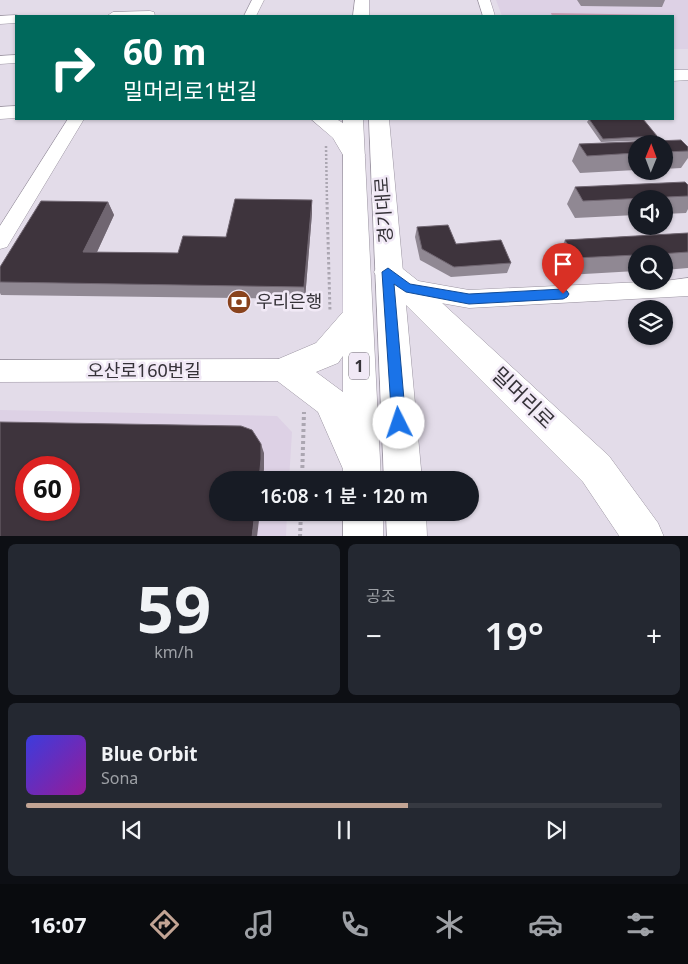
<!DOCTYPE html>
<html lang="ko">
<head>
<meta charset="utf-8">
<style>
  body { margin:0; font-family:"Noto Sans","Noto Sans KR",sans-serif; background:#242831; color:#f1f3f6; height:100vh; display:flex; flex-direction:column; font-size:19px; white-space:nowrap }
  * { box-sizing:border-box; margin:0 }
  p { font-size:16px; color:#9ea1a6 }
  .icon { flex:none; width:28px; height:28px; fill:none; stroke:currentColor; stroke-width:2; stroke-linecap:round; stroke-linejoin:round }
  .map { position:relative; height:536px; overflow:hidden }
  .details { display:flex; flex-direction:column; gap:8px; padding:8px; background:#0d0f14; flex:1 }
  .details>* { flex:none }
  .top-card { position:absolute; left:15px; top:15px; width:659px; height:105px; border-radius:0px; box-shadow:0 1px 4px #0004; background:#00695c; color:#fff; overflow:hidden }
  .needle { width:32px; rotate:1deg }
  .tools { position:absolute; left:628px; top:135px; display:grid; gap:10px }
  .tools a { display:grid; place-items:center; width:45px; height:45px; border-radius:50%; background:#171b24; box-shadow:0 1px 4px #0004; font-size:25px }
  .speed { position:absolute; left:15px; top:456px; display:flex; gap:10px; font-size:25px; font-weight:700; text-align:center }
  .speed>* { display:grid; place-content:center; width:65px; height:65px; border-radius:50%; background:#171b24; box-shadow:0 1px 4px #0004; line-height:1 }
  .speed .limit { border:8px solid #d22; background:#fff; color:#111 }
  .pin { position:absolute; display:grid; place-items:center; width:42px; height:42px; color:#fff; margin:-51px -21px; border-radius:50% 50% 50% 0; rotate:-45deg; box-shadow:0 0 5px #0007 }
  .pin .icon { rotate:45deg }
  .me { position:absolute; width:55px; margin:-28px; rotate:356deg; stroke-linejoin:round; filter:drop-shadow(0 0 4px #0008) }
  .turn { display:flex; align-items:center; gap:18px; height:105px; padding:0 25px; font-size:22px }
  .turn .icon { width:65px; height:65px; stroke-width:2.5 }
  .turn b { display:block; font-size:35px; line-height:42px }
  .big { font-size:38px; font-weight:600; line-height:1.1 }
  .details .card { flex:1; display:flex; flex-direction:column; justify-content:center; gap:8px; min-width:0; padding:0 18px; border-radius:8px; background:#242831 }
  .details .dial { align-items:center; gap:0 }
  .dial b { font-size:65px; line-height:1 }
  .song { display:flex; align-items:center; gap:15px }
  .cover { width:60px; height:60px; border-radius:8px; background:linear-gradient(135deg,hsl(240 70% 55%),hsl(300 70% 35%)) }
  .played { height:5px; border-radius:2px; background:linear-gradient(90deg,#c2a494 60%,#363941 60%) }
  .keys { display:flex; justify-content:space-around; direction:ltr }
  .heat { display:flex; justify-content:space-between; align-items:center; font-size:28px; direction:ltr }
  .details .tiles { flex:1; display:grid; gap:8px; grid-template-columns:1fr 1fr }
  .card:last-child { grid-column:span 2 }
  .trip { position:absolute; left:209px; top:471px; width:270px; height:50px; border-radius:25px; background:#171b24; box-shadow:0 1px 4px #0004; font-weight:600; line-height:50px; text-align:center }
  .tabs { display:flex; height:80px; justify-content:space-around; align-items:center; background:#090b0e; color:#9ea1a6 }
  .tabs .icon { width:35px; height:35px }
  .tabs .current { color:#c2a494 }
  .tabs b { font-size:22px; color:#f1f3f6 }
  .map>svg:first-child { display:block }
  .built { fill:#ddd1e5; fill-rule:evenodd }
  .green { fill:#cb9fb4 }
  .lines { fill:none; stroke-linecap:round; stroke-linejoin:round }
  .street-casing { stroke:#9b94a1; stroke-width:1 }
  .secondary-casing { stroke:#9b94a1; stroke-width:1 }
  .primary-casing { stroke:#9b94a1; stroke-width:1 }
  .path-far2 { stroke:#aba6b1; stroke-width:2.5; stroke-dasharray:2 2; stroke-linecap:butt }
  .path-far1 { stroke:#aba6b1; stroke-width:3; stroke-dasharray:2.5 2.5; stroke-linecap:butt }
  .path { stroke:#aba6b1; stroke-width:4; stroke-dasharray:3 3; stroke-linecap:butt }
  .street { fill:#fff; fill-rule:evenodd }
  .secondary { fill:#fff; fill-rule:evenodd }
  .primary { fill:#fff; fill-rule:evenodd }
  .wall { fill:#908893 }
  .shaded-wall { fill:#706671 }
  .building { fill:#3e343d; stroke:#706671; fill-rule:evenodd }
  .route { fill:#1a73e8; stroke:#114b97 }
  .labels { text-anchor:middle; stroke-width:5; stroke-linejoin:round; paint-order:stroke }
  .shield { fill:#f1e9f6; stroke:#6d6971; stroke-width:1 }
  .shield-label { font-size:16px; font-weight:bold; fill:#353238 }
  .street-label { font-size:18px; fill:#353238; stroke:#f1e9f6 }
  .poi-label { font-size:18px; fill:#353238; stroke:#f1e9f6; text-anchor:start }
  .near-street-label { font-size:21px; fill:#353238; stroke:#f1e9f6 }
</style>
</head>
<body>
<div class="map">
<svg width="688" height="537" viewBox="0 0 688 537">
  <rect width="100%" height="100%" fill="#e3dce9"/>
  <path class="built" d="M496,0H688V49H673L672,16H502Z
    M0,410L277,416L292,432L289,480H218V512L287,513L286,536L0,537ZM26,468H69V510H26Z"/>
  <path class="green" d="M551,13L667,15L669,16H552Z"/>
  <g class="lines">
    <g class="street-casing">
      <path id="street" d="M252,0H264L256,16H244Z
        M478,0H490L495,16H483Z
        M150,11L154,12L155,16H107L113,12Z
        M16,15L20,16H16V23L0,24V16Z
        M16,55V63L0,64V56Z
        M68,119H84L7,247L0,249V226Z
        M688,278V296L469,308L407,297L399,294L396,288L399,282L407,279L469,290L664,281Z
        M287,359L296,362L299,370L296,378L287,381L0,382V360Z"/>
    </g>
    <g class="secondary-casing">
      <path id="secondary" d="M672,70H688V80L672,81Z
        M16,106V118L0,119V107Z
        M311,119C318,119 328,117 335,119C348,122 359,144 365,155L362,160L354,162L346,160L333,138Z
        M388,261L398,265L417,280L609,456L658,523L664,537H620L583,482L397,296L378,279L374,272L378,265Z"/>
    </g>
    <g class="primary-casing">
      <path id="primary" d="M355,0H369V16H353Z
        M343,119H363L381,480H343V469L318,412L276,380L271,370L276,360L316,343L343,312ZM343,356V392L316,372L338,363Z
        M369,119H389L422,480H384Z
        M343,512H383V537H343Z
        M386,512H426L427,537H387Z"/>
    </g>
    <path class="path-far2" d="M326,146L327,203"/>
    <path class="path-far1" d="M327,202L330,312"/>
    <path class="path" d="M302,480L304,412
      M300,537L301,512"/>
    <use href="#street" class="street"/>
    <use href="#secondary" class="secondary"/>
    <use href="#primary" class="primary"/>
  </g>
  <path class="wall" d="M577,0H665L662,7L581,6Z
    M589,119L657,136L655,140L601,142L587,122Z
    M681,140L688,147V158L681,168L664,169V144H636V170L580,173L572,161L579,144Z
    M688,185V209L686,213L664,214V199H636V215L575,218L567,204L575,187Z
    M312,200V213L305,299L1,295L0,293V267L108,202L114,215L97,252L178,253L226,237Z
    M417,227L456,244L511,263L507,273L451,277L420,260L415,237Z
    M688,233V268L664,270V254H636V271L567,275L557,257L565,240Z"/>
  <path class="shaded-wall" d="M312,200V213L305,299L304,287Z
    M108,202L114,215L91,265L83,252Z
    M261,444L264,453V469L263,480H259Z
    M255,512H260L257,537H252Z"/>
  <path class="building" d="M589,119H643L657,136L603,139Z
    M681,140L688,147V151L664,152V144H636V153L587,156L579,144Z
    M685,182L688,185V196L583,201L575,187Z
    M235,199L312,200L304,287L0,282V267L41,201L108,202L83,252L178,253L183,236L226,237Z
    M448,225L456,244L501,240L511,263L454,267L422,249L417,227Z
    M688,233V252L660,254H636V255L575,258L565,240Z
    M0,422L241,426L252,430L261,444V459L259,480H218V512H255L252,537H0ZM26,468H69V510H26Z"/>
  <path class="route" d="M388,268L410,284L469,294L563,289L567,291L569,294L567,297L563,299L469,304L406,292L394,284L406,423L404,428L399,430L394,428L392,423L382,272Z"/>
  <defs>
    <g id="bank-disc" transform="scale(1.25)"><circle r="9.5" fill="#89431d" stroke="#f1e9f6"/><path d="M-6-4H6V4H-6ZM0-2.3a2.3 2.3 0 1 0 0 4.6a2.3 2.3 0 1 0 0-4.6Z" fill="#fff"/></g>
  </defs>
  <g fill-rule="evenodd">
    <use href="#bank-disc" x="239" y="302"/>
  </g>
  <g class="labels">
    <rect class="shield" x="349" y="352.5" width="20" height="27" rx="4"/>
    <g class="shield-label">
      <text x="359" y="372">1</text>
    </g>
    <g class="street-label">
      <text transform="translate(384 210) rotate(-94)" y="6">경기대로</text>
      <text x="144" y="377">오산로160번길</text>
    </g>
    <g class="poi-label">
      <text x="256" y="308">우리은행</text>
    </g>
    <g class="near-street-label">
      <text transform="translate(523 398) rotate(44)" y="7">밀머리로</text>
    </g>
  </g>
</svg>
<div class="tools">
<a><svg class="needle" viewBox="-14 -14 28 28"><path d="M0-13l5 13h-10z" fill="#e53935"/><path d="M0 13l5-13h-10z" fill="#9ea1a6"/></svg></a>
<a><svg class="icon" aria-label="sound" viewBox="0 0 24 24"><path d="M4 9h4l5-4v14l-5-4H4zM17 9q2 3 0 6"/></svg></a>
<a><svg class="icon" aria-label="search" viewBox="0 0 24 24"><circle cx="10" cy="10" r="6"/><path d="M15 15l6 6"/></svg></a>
<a><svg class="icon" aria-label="layers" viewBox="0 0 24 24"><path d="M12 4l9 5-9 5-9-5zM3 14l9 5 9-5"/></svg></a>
</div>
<div class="speed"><div class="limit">60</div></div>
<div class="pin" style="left:563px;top:294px;background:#d93025"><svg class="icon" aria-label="arrive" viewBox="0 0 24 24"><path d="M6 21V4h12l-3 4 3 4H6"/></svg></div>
<svg class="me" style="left:399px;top:423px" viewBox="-20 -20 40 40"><circle r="19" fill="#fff"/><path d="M0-13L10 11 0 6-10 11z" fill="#1a73e8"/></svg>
<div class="trip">16:08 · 1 분 · 120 m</div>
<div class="top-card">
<div class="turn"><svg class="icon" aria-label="right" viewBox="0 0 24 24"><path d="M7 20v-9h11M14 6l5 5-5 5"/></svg><div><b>60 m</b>밀머리로1번길</div></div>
</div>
</div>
<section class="details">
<div class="tiles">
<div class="card dial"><b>59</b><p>km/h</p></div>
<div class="card"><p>공조</p>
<div class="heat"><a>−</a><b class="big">19°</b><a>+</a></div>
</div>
<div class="card">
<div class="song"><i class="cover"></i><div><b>Blue Orbit</b><p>Sona</p></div></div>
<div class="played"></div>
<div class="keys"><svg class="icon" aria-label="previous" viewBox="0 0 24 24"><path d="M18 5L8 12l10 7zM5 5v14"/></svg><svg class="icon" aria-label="pause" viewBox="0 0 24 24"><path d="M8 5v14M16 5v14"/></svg><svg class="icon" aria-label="next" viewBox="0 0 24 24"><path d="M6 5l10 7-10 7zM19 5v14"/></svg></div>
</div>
</div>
</section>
<nav class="tabs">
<b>16:07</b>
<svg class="icon current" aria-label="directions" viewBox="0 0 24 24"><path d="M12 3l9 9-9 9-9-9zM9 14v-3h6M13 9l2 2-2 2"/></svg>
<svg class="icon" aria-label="music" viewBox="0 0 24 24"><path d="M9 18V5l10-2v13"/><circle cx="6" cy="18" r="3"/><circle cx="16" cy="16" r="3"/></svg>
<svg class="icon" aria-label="phone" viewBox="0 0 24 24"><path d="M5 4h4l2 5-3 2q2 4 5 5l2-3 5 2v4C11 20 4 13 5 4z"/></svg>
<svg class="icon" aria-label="climate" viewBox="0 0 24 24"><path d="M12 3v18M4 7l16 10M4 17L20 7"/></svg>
<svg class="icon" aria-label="car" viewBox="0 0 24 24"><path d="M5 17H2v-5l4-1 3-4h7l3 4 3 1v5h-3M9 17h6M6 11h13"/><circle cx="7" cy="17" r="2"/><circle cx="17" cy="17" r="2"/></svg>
<svg class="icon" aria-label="filters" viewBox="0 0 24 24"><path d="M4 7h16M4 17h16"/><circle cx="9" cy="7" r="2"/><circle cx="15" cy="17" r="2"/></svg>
</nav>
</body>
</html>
